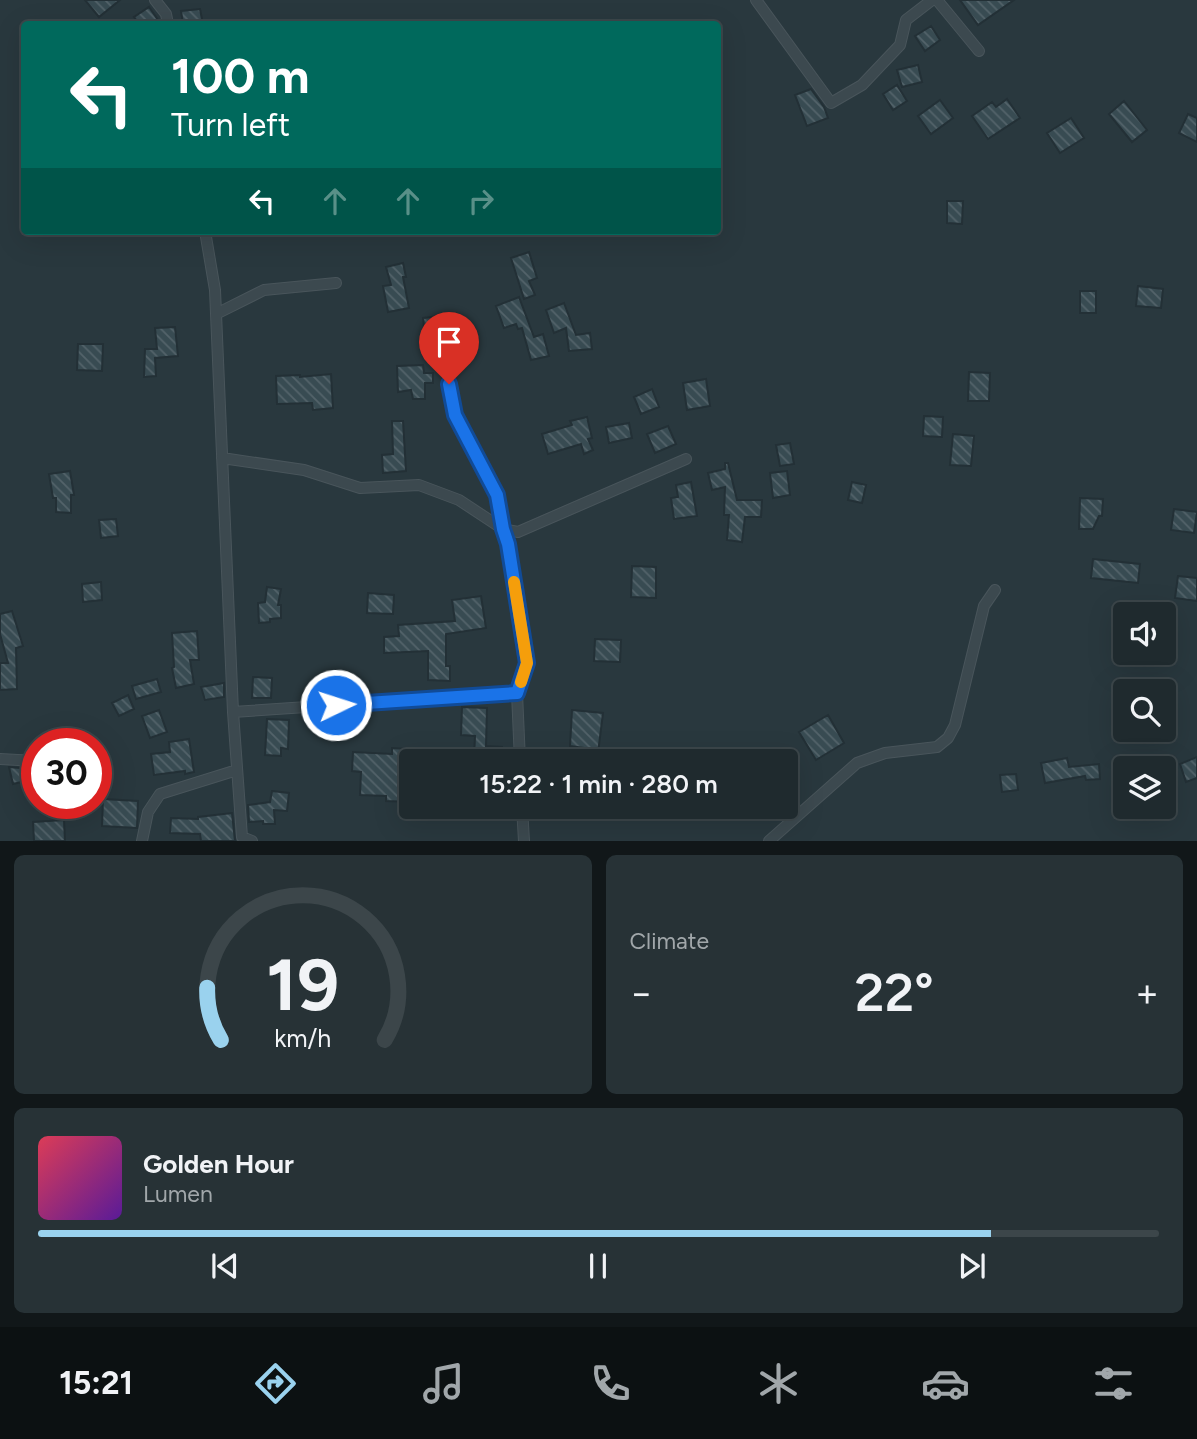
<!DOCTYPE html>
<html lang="en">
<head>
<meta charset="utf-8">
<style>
  body { margin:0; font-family:Figtree,sans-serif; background:#273236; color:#f1f3f6; height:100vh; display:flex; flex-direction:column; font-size:26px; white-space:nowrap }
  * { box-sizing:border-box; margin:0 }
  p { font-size:23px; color:#a1a7aa }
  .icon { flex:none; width:38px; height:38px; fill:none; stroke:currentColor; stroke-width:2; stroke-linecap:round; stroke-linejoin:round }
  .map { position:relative; height:841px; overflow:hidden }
  .panel { display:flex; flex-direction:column; gap:14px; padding:14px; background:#111719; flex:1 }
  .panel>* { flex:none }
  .hud { position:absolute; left:21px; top:21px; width:700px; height:214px; border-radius:7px; box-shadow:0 7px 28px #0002,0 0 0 2px #3c464a; background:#00695c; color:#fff; overflow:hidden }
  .buttons { position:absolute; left:1113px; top:602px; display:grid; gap:14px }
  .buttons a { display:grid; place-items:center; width:63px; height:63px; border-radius:7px; background:#1f2a2e; box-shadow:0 7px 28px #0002,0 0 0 2px #3c464a; font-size:35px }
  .speed { position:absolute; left:21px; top:728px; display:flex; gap:14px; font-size:35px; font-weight:700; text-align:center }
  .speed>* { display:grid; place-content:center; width:91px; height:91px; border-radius:50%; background:#1f2a2e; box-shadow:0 7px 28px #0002,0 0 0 2px #3c464a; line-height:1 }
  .speed .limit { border:10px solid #d22; background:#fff; color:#111 }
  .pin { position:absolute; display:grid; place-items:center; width:60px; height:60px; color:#fff; margin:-72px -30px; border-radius:50% 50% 50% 0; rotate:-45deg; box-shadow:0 0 7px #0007 }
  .pin .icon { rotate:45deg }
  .me { position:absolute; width:77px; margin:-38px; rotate:86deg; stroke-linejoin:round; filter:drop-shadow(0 0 5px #0008) }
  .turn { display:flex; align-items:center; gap:24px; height:147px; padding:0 35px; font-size:32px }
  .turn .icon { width:91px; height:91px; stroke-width:2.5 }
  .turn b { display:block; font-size:49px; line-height:60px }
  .lanes { display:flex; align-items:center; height:66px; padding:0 35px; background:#0003; justify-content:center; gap:35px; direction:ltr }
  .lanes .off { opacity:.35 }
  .big { font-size:52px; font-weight:600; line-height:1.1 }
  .panel .widget { flex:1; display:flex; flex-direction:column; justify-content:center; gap:10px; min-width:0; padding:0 24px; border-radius:10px; background:#273236 }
  .panel .dial { align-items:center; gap:0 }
  .dial svg { height:182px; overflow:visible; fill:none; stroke:#3c464a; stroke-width:7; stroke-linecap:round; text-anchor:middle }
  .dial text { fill:#f1f3f6; stroke:none }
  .song { display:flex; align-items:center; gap:21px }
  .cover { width:84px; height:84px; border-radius:10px; background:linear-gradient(135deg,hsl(350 70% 55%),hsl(270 70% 35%)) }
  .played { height:7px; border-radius:4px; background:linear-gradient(90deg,#9ad2ee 85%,#3c464a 85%) }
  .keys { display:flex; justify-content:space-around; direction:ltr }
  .heat { display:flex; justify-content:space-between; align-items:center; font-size:38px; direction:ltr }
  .panel .tiles { flex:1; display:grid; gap:14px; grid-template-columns:1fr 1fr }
  .widget:last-child { grid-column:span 2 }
  .trip { position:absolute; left:399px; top:749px; width:399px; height:70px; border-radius:7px; background:#1f2a2e; box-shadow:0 7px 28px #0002,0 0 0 2px #3c464a; font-weight:600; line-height:70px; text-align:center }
  .tab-bar { display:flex; height:112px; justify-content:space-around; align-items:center; background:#0c1112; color:#a1a7aa }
  .tab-bar .icon { width:49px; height:49px }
  .tab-bar .selected { color:#9ad2ee }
  .tab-bar b { font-size:32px; color:#f1f3f6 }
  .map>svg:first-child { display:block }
  .building { fill:url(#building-back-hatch); stroke:#233036; stroke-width:2 }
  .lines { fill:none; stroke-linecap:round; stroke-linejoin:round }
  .minor-casing { stroke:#49555b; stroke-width:12 }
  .minor { stroke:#3c494f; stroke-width:10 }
  .route-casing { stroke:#114b97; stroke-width:18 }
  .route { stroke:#1a73e8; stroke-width:12 }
  .slow { stroke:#f59e0b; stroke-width:12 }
</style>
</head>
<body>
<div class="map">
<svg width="1197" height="841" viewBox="0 0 1197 841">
  <defs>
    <pattern id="building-back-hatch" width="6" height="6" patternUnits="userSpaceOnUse" patternTransform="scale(1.75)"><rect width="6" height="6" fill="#384b52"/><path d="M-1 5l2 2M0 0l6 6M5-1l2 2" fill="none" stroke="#53636a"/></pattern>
  </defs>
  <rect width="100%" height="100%" fill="#29383e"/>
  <path class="building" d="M85,0H120L99,17Z
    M960,0H1014L978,25Z
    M149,7L158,20L151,24H139L134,17Z
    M200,9L203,24H183L181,11Z
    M931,26L940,40L925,51L915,36Z
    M918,65L922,82L902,87L897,70Z
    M897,85L907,101L893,110L883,94Z
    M811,89L824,107L828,118L807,126L795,95Z
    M1007,99L1020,118L988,139L972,116L992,102L996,107Z
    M940,100L953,118L931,134L918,116Z
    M1124,101L1147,130L1132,142L1109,114Z
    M1188,114L1197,118V142L1179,133Z
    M1071,118L1084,138L1060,153L1047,133Z
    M947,201H963L962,224L947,223Z
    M529,252L537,278L529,281L535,295L524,299L511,258Z
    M403,263L406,277H403L409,308L388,312L383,286L391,285L386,267Z
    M1138,286L1163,289L1161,308L1136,306Z
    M1080,291H1096V313H1080Z
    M519,297L534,337L543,334L549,356L531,360L522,328L518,329L516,324L504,328L496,306Z
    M564,303L576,335L590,333L592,349L569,351L566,328L554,333L546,310Z
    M441,316L445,350L427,353L423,318Z
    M175,327L178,356L155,358L156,376L144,377L145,349H157L155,328Z
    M78,344H103L102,371L77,370Z
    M423,365L424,373H433V383H425V399H413L411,390L398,392L397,366Z
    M969,372L990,373L989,401H968Z
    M331,374L333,408L313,410L312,403L277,404L276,376L300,375V377Z
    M706,379L710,406L687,410L683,383Z
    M652,389L659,407L641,414L634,397Z
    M924,416L943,417L942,437L923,436Z
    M587,417L592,438L588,439L593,450L584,454L581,444L548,454L542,434L572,425L570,421Z
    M392,421H403L406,471L383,473L382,455L393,454Z
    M629,423L632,438L609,443L606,427Z
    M668,426L676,444L655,453L647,434Z
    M953,434L974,436L971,466L950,465Z
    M790,443L794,464L780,466L776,445Z
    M725,463H728L737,500H762L761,517H745L742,542L727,540L729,515H724L725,487L712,490L708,473L725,469Z
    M70,471L74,495H71V513L56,512V498H53L49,474Z
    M787,471L790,495L773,498L770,473Z
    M691,482L697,516L674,519L671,498L678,497L676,485Z
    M852,482L866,485L862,503L848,500Z
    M1080,498L1103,499L1102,516H1099L1093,529H1079Z
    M1174,509L1197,512L1194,533L1171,530Z
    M116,519L118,536L101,538L99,520Z
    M1093,559L1140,564L1138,583L1091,578Z
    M632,566L656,567V598L631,597Z
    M1178,576L1197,578V601L1175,598Z
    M101,582L102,600L83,602L82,584Z
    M267,587L281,589L278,605H281V618L270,619V622L259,623L258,603L265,602Z
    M368,593L394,595L393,614L367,613Z
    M481,596L486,628L446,634V666H450V681L428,680V651L384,653V637L399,636L398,625L455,621L452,600Z
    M12,611L23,646L16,648L17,689L0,690V663H8L0,634V614Z
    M197,631L199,660H190L194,684L176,688L172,668L174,667L172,633Z
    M595,639L621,640L620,662L594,661Z
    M253,677L272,678L271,698H252Z
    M157,679L161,692L136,699L132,686Z
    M224,683V697L205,700L201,687Z
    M128,695L134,709L119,716L112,703Z
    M462,707L487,708L486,746L502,747L501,761L474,759L475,736L461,735Z
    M159,710L167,732L150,738L142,716Z
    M572,710L603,713L597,761H584L585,748L570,746Z
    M828,715L844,743L816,760L799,732Z
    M267,719L289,720L288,749L281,748V756L265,755Z
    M189,739L194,772L185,774V771L154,775L151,754L170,752L169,742Z
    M392,748L423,750L422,761H411V802L386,801V796L360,795L361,772L352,771L353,752L392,754Z
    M1197,757V778L1186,782L1180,764Z
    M1067,758L1069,767L1099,764L1100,779L1086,780L1085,776L1045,783L1041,763Z
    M9,767L32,769L34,779L13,784Z
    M1016,774L1018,790L1002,792L1000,775Z
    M272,791L289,793L287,811L274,810L275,824H263V821L249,822L248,805L270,802Z
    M103,799L138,801L137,828L102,826Z
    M232,813L235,841H201L200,834L170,833L171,818L198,819V817Z
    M64,820L65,841H34L33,822Z"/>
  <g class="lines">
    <g class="minor-casing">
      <path id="minor" d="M155,0L166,14L168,24
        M756,0L831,103L862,85L900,45L906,20L932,0
        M937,0L979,51
        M205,231L215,290L233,712L242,837L252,841
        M216,314L264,290L336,283
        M449,384L455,415L497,495L503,529L508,544L527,663L517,693
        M222,458L304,470L360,488L419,485L459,500L503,529L518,532L686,459
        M233,712L517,693L520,761
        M0,759L36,761
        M522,807L524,841
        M142,841L148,812L160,794L237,770
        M769,841L857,763L885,753L937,747L948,738L955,725L984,606L995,590"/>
    </g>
    <use href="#minor" class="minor"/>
  </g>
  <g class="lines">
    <g class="route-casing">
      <path id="route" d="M336,705L517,693L527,663L508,544L503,529L497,495L455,415L449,384"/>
    </g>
    <use href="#route" class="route"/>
    <path class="slow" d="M514,582L527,663L521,682"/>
  </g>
</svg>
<div class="buttons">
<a><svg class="icon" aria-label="sound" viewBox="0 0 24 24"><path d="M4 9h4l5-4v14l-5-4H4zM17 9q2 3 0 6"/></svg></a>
<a><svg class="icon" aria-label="search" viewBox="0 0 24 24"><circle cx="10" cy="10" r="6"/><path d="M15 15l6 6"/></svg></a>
<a><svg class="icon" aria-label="layers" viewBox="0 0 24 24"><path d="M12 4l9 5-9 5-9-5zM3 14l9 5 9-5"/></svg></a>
</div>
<div class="speed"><div class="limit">30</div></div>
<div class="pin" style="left:449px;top:384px;background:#d93025"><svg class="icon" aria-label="arrive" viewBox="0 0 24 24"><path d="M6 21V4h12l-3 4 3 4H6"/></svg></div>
<svg class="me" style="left:336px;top:705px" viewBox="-20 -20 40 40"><circle r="17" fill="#1a73e8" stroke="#fff" stroke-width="3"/><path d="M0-11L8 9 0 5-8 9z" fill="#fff"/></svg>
<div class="trip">15:22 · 1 min · 280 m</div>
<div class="hud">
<div class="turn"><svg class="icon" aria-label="left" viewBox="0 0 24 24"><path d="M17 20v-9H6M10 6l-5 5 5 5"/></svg><div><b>100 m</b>Turn left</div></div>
<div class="lanes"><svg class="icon" aria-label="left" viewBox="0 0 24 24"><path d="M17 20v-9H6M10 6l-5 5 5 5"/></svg><svg class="icon off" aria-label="ahead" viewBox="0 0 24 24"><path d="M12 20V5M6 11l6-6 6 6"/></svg><svg class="icon off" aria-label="ahead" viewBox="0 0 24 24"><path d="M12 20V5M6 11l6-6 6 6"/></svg><svg class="icon off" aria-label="right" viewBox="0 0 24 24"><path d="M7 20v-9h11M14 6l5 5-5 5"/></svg></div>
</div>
</div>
<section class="panel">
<div class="tiles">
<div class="widget dial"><svg viewBox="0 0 100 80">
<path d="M14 69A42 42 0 1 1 86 69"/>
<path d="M14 69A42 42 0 0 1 8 46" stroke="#9ad2ee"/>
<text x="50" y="56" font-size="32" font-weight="700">19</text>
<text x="50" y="72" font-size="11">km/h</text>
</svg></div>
<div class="widget"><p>Climate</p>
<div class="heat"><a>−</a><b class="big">22°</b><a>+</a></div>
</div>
<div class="widget">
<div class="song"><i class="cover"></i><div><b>Golden Hour</b><p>Lumen</p></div></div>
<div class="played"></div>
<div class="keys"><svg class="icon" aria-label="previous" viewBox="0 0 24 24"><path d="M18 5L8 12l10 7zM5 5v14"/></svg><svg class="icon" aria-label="pause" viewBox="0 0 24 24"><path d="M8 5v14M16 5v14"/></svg><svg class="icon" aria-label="next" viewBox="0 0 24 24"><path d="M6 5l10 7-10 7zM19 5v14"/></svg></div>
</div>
</div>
</section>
<nav class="tab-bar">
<b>15:21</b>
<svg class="icon selected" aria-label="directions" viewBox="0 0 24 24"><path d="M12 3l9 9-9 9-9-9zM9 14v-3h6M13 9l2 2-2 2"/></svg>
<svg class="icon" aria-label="music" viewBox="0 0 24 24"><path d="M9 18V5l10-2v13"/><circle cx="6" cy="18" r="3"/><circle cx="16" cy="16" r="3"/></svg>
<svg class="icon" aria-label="phone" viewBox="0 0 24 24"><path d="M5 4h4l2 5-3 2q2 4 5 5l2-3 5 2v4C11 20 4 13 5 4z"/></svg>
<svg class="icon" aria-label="climate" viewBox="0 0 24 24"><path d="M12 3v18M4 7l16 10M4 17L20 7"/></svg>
<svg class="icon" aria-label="car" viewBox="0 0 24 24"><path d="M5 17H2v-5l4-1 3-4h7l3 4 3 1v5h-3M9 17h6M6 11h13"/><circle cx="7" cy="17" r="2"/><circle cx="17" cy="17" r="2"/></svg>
<svg class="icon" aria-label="filters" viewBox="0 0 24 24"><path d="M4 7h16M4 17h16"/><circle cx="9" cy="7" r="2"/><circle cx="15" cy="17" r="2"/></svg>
</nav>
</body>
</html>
